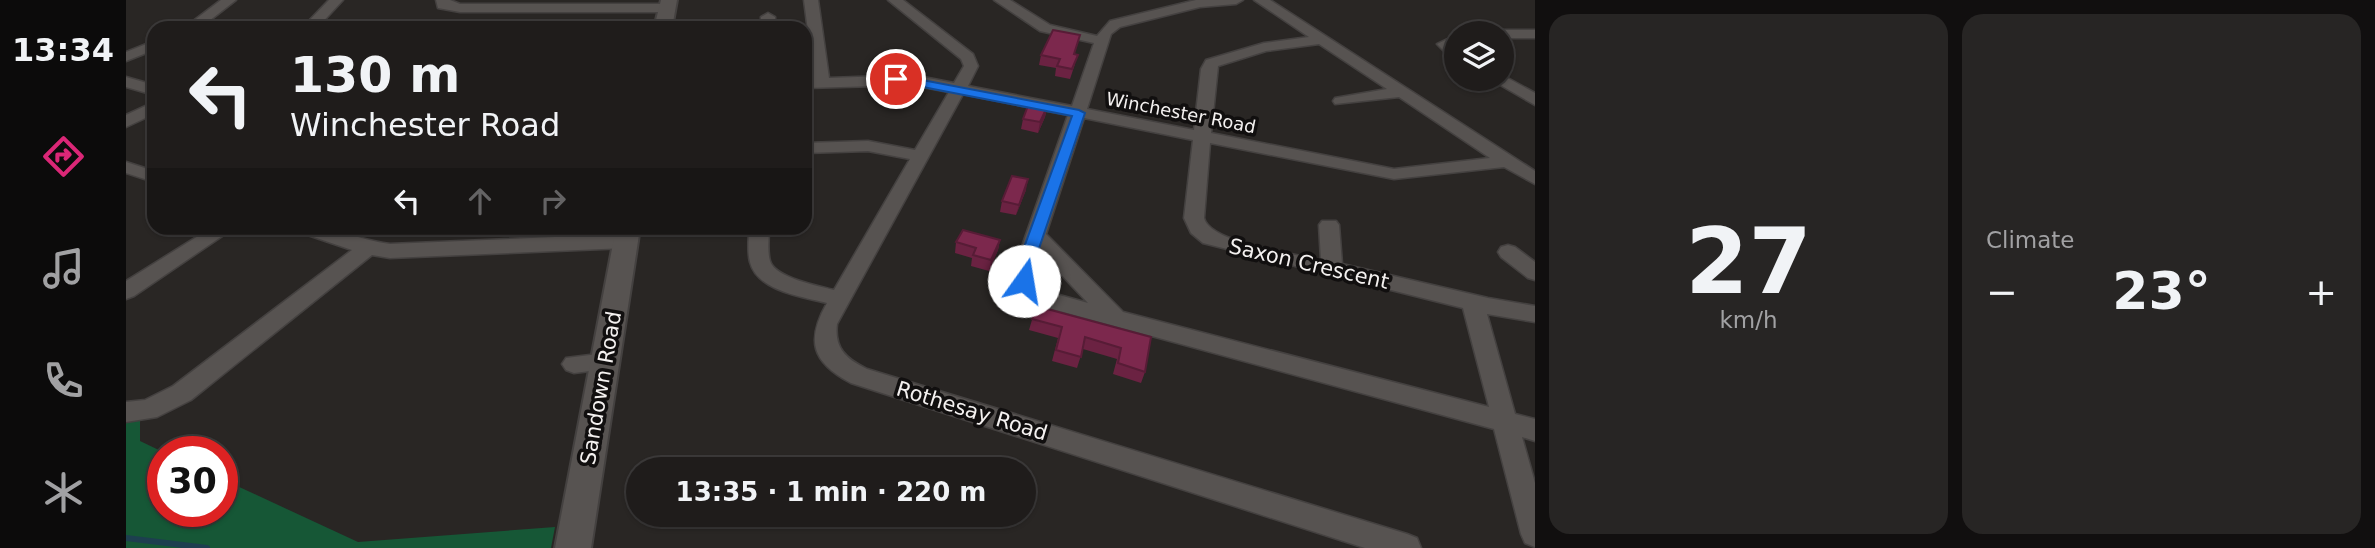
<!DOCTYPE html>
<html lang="en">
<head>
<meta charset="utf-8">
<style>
  body { margin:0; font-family:"DejaVu Sans",sans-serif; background:#272524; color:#f1f3f6; height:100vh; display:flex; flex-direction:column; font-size:26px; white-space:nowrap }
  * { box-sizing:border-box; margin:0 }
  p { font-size:23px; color:#a1a1a3 }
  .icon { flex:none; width:38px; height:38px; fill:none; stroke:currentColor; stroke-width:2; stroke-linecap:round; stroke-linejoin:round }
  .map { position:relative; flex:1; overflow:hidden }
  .side { display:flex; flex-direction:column; gap:14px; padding:14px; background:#110f0f; width:840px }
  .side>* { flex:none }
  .top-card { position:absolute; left:21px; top:21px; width:665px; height:214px; border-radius:21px; box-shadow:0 2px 5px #0004,0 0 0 2px #3c3a3a; background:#1f1c1b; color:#f1f3f6; overflow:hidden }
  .fabs { position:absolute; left:1318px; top:21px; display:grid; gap:14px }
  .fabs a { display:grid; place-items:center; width:70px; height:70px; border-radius:50%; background:#1f1c1b; box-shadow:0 2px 5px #0004,0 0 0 2px #3c3a3a; font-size:35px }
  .speed { position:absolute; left:21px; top:436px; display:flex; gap:14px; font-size:35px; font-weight:700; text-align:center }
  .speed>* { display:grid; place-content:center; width:91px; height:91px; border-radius:50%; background:#1f1c1b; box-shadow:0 2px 5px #0004,0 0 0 2px #3c3a3a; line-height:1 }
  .speed .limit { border:10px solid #d22; background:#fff; color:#111 }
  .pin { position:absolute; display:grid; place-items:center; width:60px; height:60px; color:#fff; margin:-30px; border:4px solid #fff; border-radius:50%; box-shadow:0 2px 7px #0007 }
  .me { position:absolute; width:77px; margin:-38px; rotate:13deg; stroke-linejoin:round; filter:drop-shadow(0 0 5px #0008) }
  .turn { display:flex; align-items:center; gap:24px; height:147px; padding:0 28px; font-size:32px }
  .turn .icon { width:91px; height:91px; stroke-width:2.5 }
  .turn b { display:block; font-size:49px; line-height:60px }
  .lanes { display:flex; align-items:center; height:66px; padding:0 28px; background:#0003; justify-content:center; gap:35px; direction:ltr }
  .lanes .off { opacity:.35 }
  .big { font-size:52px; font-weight:800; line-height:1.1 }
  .side .card { flex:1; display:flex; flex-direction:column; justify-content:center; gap:10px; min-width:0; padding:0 24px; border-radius:21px; background:#272524 }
  .side .dial { align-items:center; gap:0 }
  .dial b { font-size:91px; line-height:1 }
  .heat { display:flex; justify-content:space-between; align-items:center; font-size:38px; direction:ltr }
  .side .tiles { flex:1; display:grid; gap:14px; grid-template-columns:repeat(2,1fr) }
  .trip { position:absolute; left:500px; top:457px; width:410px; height:70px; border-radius:35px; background:#1f1c1b; box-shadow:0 2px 5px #0004,0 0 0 2px #3c3a3a; font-weight:800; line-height:70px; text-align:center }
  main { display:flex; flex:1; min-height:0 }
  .menu { display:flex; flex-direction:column; width:126px; justify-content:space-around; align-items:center; background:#0c0b0b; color:#a1a1a3 }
  .menu .icon { width:49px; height:49px }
  .menu .on { color:#db2777 }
  .menu b { font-size:32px; color:#f1f3f6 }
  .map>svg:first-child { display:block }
  .green { fill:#165736 }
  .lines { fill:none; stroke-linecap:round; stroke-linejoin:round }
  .stream { stroke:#1d3f4f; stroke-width:6 }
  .minor-casing { stroke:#444140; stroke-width:3 }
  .tertiary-casing { stroke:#444140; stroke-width:4 }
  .minor { fill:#575351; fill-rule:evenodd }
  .tertiary { fill:#575351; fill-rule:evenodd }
  .wall { fill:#6b2242 }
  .shaded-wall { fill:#571c36 }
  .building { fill:#7c284d; stroke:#571c36; stroke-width:2 }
  .route { fill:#1a73e8; stroke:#114b97; stroke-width:2 }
  .labels { text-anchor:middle; stroke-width:7; stroke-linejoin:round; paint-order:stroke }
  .far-street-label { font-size:18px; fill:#f4f1f0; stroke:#110f0f }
  .street-label { font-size:21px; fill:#f4f1f0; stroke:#110f0f }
</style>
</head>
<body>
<main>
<nav class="menu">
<b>13:34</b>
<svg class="icon on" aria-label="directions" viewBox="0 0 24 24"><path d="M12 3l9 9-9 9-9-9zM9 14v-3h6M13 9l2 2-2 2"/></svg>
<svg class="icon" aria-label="music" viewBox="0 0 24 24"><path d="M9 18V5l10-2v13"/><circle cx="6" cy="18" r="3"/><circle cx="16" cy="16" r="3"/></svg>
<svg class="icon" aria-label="phone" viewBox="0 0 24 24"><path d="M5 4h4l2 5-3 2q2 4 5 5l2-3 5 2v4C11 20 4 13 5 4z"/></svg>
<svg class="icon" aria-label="climate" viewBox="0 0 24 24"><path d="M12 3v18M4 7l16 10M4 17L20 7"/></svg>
</nav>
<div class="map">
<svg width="1409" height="548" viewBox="0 0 1409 548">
  <rect width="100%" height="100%" fill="#292624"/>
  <path class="green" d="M0,420H14V441L37,452V511H96V479L232,542L429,527L425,548H0Z"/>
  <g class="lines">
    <path class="stream" d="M0,538L81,548"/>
    <g class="minor-casing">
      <path id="minor" d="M95,0H110L74,28H58Z
        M203,0H217L191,28H176Z
        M310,0H324L334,4H541L548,8L541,12H334L312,8Z
        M678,0H692L703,78L787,75L828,83L838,66L835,59L762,0H777L847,54L852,66L842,86L946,106L968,43L914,31L868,0H884L924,25L971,36L984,21L1070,0H1117L1110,4L1074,7L994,27L985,34L961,109L1068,130L1075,69L1080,60L1138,43L1183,37L1128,0H1144L1409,171V184L1378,167L1268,179L1084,143L1078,218C1084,243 1170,254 1195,260L1193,225L1196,221H1210L1213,225L1216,264L1362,298L1409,306V322L1361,314L1389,414L1409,419V441L1396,437L1409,483V547L1399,543L1395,534L1368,429L919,307L893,292L887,272L942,115L837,94L711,324C708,348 720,359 741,369L1281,534L1291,538L1295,548H1239L725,383C685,362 680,340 701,303C677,297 631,291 624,262C621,251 623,239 623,228H643C643,238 641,251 644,261C649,278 693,286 708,290L784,159L742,151L679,153V143L742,141L789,150L823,92L787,85L679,88V78H688ZM1193,44L1261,89L1209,98L1207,101L1209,104L1273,97L1364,158L1268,169L1085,133L1092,66L1140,51ZM958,118L1067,140L1058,218L1065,233L1077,243L1337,308L1363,407L997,312L920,234ZM914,252L962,303L926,293L911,283L907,272Z
        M642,13L649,17V28H635V17Z
        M1376,30H1409V38H1376V33H1370Z
        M1330,35L1328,45L1330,59L1325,58L1311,44Z
        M28,41V50L0,61V52Z
        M1376,75L1409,93V105L1364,79H1376Z
        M0,77L28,85V95L0,87Z
        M28,102V114L0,127V115Z
        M0,162L28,171V182L0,173Z
        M85,228H108L8,296L0,299V281Z
        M170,228C203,225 232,240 264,244L500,234L507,236L510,241L507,246L500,248L264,258L246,255L65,400L31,417L0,422V402L19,400L47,386L226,250L173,232Z
        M1382,245L1389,247L1409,262V280L1402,278L1375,257L1372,252L1375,247Z
        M480,353L488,356L492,362L488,368L448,373L440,370L436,364L440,358Z"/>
    </g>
    <g class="tertiary-casing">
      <path id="tertiary" d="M535,0H551L546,28H528Z
        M490,228H514L465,548H429Z"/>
    </g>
    <use href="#minor" class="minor"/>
    <use href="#tertiary" class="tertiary"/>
  </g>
  <path class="wall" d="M949,54V64L944,79L929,76L930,68L913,65L915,55Z
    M921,107L919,117L912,133L895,129L897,119Z
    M900,190L890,215L874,212L876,201Z
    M874,240L872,250L863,271L845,266L846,258L829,253L830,242Z
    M910,306L1025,337L1019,372L1015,383L987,374L991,359L957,349L951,368L926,361L932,338L903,330Z"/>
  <path class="shaded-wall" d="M921,107L919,117L912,133L914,122Z
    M902,179L900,190L890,215L893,205Z
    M874,240L872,250L863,271L865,260Z"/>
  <path class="building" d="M927,30L954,35L948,54L952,55L946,69L931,66L934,59L915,55Z
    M903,103L921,107L914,122L897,119Z
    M886,176L902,179L893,205L876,201Z
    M837,230L874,240L865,260L847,255L850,248L830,242Z
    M910,306L1025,337L1019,372L992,363L995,348L959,337L955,357L930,350L936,327L906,319Z"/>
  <path class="route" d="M770,75L953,110L959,113L905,272L904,285H892L889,272L946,116L766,81L764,79Z"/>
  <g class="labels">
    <g class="far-street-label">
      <text transform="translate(1055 113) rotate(11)" y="6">Winchester Road</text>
    </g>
    <g class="street-label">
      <text transform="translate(1183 264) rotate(13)" y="7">Saxon Crescent</text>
      <text transform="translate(475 388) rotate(-80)" y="7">Sandown Road</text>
      <text transform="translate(846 411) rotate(17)" y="7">Rothesay Road</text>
    </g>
  </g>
</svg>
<div class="fabs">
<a><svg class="icon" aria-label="layers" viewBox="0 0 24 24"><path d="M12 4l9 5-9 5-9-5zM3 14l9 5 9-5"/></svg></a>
</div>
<div class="speed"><div class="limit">30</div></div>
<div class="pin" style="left:770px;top:79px;background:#d93025"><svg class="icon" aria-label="arrive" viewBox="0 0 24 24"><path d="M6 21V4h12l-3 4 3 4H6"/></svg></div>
<svg class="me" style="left:898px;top:281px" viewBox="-20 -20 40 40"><circle r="19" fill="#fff"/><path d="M0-13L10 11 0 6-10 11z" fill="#1a73e8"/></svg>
<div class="trip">13:35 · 1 min · 220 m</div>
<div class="top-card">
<div class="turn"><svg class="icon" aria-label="left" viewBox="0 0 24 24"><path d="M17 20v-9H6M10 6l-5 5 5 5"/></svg><div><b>130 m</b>Winchester Road</div></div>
<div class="lanes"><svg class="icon" aria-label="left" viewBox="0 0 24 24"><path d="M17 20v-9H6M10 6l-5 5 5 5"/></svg><svg class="icon off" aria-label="ahead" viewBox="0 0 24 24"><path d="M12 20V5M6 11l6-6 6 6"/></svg><svg class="icon off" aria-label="right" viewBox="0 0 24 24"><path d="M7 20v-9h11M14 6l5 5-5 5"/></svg></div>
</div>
</div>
<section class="side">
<div class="tiles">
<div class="card dial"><b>27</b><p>km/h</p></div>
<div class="card"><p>Climate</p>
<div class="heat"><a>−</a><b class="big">23°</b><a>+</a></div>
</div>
</div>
</section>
</main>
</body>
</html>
